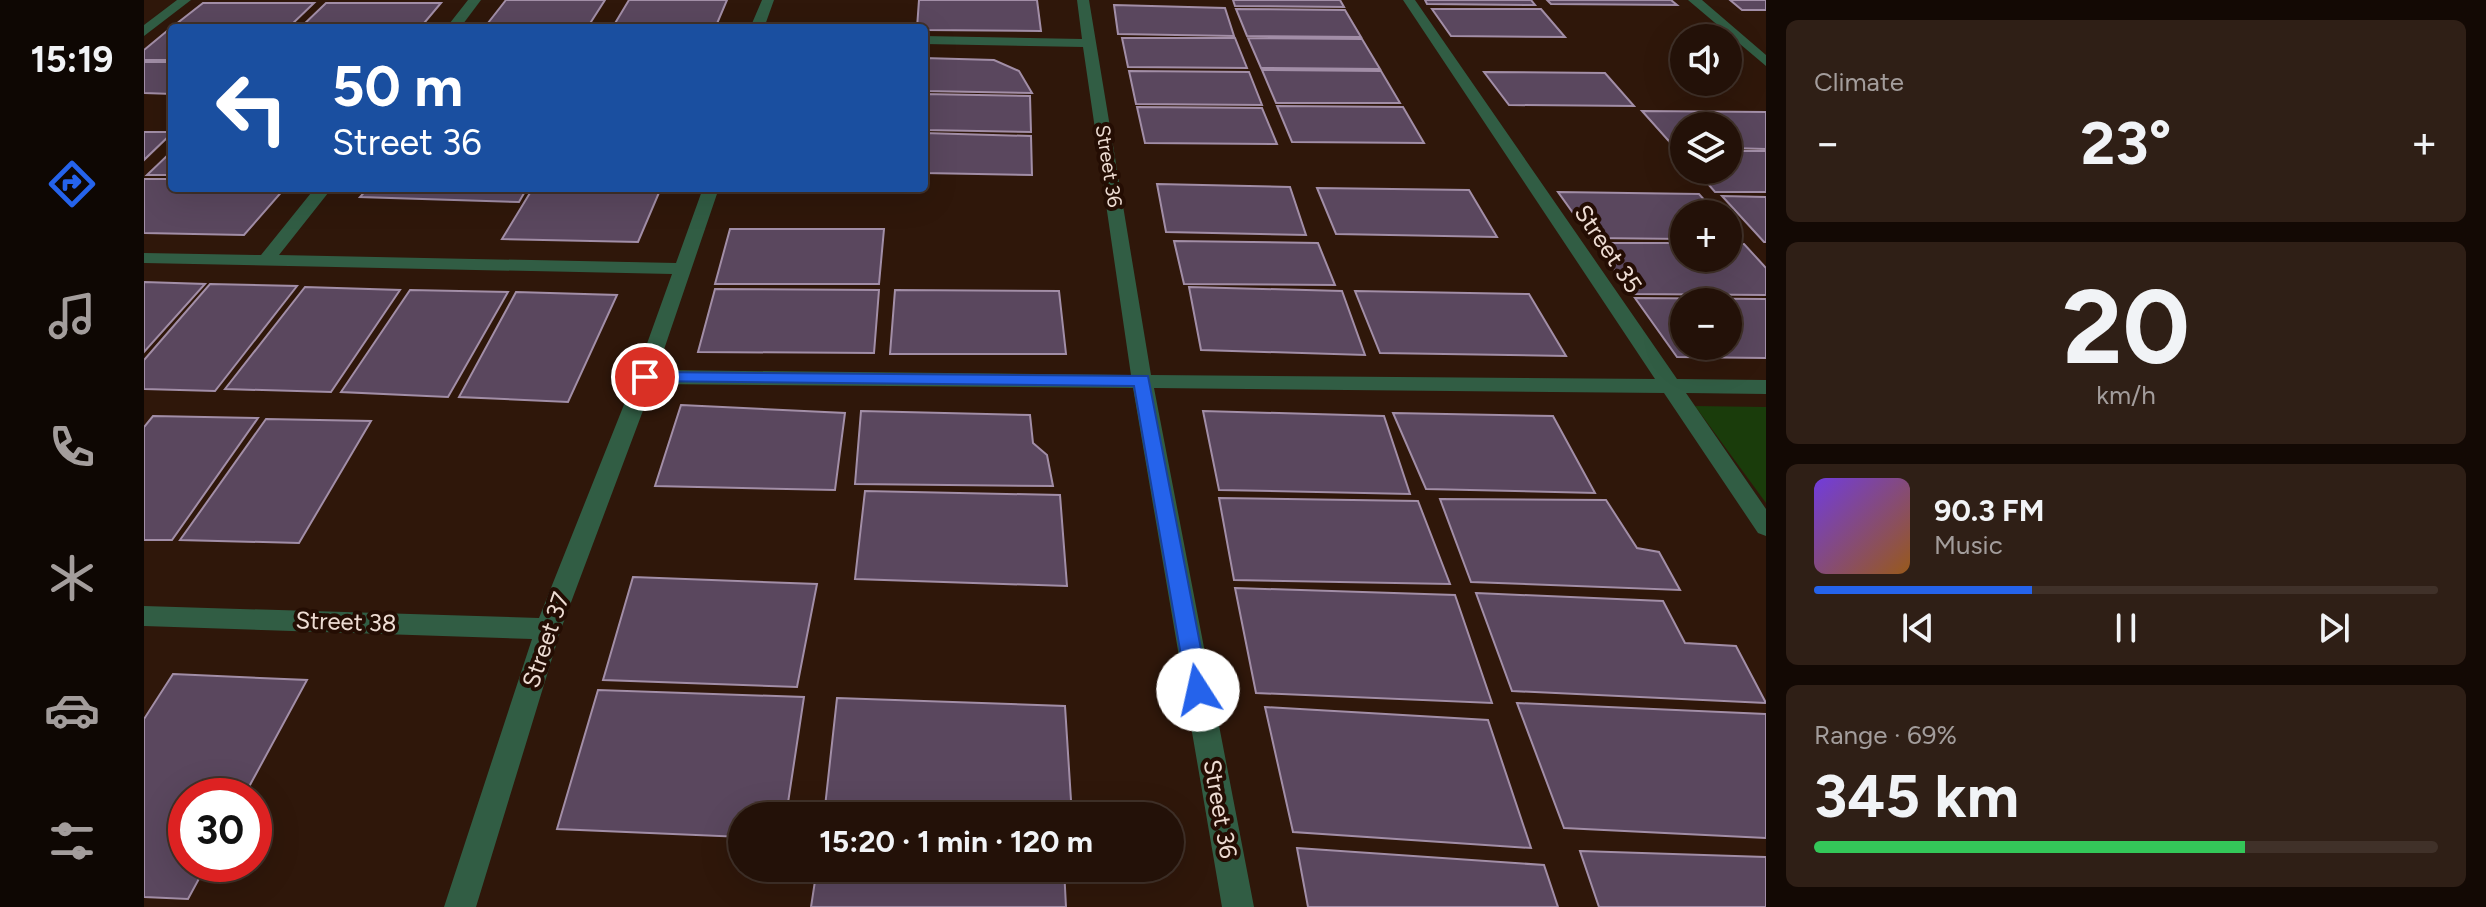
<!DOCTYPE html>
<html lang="en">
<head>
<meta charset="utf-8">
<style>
  body { margin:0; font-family:Figtree,sans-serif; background:#2f1f16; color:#f1f3f6; height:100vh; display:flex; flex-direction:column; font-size:30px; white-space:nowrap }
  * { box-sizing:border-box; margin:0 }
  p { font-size:26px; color:#a39d9c }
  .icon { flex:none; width:44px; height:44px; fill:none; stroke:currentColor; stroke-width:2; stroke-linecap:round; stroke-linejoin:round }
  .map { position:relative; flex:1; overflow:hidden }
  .panel { display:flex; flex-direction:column; gap:20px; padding:20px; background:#130904; width:720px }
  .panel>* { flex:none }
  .banner { position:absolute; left:24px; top:24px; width:760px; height:168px; border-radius:8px; box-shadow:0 8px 32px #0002,0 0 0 2px #403129; background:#1a4fa0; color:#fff; overflow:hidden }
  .buttons { position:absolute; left:1526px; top:24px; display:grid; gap:16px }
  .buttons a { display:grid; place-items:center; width:72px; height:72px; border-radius:50%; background:#231108; box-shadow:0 8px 32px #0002,0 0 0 2px #403129; font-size:40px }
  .speed { position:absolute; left:24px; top:778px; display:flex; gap:16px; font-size:40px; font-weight:700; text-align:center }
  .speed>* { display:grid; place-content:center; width:104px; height:104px; border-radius:50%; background:#231108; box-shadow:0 8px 32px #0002,0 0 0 2px #403129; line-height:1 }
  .speed .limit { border:12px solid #d22; background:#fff; color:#111 }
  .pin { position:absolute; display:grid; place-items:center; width:68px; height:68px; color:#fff; margin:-34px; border:4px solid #fff; border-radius:50%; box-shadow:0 2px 8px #0007 }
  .me { position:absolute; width:88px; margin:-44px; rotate:350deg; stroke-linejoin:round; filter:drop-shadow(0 0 6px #0008) }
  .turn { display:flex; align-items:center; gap:28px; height:168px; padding:0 32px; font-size:36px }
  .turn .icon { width:104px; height:104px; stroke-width:2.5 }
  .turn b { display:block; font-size:56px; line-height:68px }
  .big { font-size:60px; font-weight:700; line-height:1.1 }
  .panel .widget { flex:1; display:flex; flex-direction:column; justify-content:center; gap:12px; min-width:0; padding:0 28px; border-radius:12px; background:#2f1f16 }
  .panel .dial { align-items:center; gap:0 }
  .dial b { font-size:104px; line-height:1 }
  .song { display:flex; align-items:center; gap:24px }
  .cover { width:96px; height:96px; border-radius:12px; background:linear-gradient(135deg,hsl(260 70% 55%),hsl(30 70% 35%)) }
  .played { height:8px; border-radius:4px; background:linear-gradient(90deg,#2563eb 35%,#403129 35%) }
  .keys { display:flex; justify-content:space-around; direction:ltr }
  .heat { display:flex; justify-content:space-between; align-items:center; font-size:44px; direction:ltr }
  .charge { height:12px; border-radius:6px; background:linear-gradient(90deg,#34c759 69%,#403129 0) }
  .trip { position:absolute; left:584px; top:802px; width:456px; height:80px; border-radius:40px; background:#231108; box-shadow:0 8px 32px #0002,0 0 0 2px #403129; font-weight:700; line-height:80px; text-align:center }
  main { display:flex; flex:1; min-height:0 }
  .tabs { display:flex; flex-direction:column; width:144px; justify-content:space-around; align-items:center; background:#0e0703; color:#a39d9c }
  .tabs .icon { width:56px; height:56px }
  .tabs .selected { color:#2563eb }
  .tabs b { font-size:36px; color:#f1f3f6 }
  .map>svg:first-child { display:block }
  .green { fill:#1a3c0b }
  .building { fill:#5a475e; stroke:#a28ea7; stroke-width:2; fill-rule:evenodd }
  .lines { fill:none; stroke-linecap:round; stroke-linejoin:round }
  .minor { fill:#315d44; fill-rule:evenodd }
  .route { fill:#2563eb; stroke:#184099; stroke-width:2 }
  .labels { text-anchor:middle; stroke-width:8; stroke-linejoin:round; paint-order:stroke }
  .far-street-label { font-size:20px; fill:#eddcd3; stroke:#240d03 }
  .street-label { font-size:24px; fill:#eddcd3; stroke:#240d03 }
</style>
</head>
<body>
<main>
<nav class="tabs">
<b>15:19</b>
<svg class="icon selected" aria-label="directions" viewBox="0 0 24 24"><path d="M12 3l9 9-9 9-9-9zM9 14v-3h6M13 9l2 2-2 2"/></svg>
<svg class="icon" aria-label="music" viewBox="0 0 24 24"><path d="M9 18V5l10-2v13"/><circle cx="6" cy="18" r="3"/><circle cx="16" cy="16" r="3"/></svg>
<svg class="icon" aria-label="phone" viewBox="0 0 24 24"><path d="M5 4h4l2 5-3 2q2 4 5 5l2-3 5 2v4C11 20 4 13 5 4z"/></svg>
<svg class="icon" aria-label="climate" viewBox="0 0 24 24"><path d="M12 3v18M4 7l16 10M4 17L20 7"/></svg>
<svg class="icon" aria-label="car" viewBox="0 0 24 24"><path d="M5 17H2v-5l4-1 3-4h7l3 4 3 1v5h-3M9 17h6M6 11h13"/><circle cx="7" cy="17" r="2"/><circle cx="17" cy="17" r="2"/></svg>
<svg class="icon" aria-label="filters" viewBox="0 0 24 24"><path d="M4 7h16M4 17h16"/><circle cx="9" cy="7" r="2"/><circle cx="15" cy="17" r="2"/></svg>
</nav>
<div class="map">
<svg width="1622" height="907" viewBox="0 0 1622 907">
  <rect width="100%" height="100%" fill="#2f170a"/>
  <path class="green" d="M1551,406L1622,407V503Z"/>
  <path class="building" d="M362,0H461L445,25L344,23Z
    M485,0H583L572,26L470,25Z
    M775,0H893L897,31L780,30L773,28Z
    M1089,0H1196L1200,7L1091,6Z
    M1281,0H1387L1391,5L1283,4Z
    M1403,0H1527L1533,5L1407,4Z
    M1586,0H1622V10H1598Z
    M59,3H170L144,28H27Z
    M182,3H297L276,28H156Z
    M970,5L1081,8L1090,36L974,34Z
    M1092,9L1201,10L1217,37L1103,36Z
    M1288,9H1397L1421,37L1307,36Z
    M23,31H28V60H0V50Z
    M978,38H1091L1103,68L984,67Z
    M1104,38L1218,39L1236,69L1117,68Z
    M780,58L850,60L875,71L888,93L780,91Z
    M0,62H28V94L0,93Z
    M1118,70L1237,71L1256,103H1132Z
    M985,71L1105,72L1118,105L992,104Z
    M1340,72L1461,73L1490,106L1365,105Z
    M780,94L886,96L887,132L780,130Z
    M1133,106L1259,107L1280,143L1148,142Z
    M993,107L1118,108L1133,144L1001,143Z
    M1498,111L1622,112V149L1584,148V126H1540V148H1531Z
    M0,132H28V133L0,160Z
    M780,133L887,136L888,175L780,173Z
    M28,151V175H3Z
    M1584,151H1622V192H1571L1552,170H1584Z
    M0,179H28V188H141L100,235L0,233Z
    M1013,184L1146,187L1162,235L1022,232Z
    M224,188H383L375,202L216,197Z
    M389,188H517L494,242L358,239Z
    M1173,188L1325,190L1353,237L1192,234Z
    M1414,192L1555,194L1573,214H1540V239L1447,238Z
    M1578,196L1622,197V242H1620Z
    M586,229H740L735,284H571Z
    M1030,241L1174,243L1191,285L1040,284Z
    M1451,243H1540V258H1584V244H1600L1622,268V295L1488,294Z
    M0,282L61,284L0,352Z
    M66,284L153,286L71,391L0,389V360Z
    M161,287L256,290L187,392L81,389Z
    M1045,287L1198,291L1221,355L1057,350Z
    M571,289L735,290L730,353L554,352Z
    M266,290L364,292L304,397L197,392Z
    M751,290L915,291L922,354H746Z
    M1211,291L1385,294L1422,356L1236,353Z
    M372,292L473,295L424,402L315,397Z
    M1491,298L1622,299V358L1533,357ZM1540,302H1584V346H1540Z
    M537,405L701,413L691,490L511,486Z
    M717,411L886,415L889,443L903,455L909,486L711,484Z
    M1059,411L1240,416L1266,494L1075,490Z
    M1249,413L1409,416L1451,493L1282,489Z
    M9,416L114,418L28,540H0V427Z
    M122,419L227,421L155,543L36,540Z
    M721,491L916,495L923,586L711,579Z
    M1075,498L1274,501L1306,584L1090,580Z
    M1296,499L1462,500L1493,548L1515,552L1536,590L1327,582Z
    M489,577L673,584L653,687L459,680Z
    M1091,588L1311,595L1348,703L1112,693Z
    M1332,593L1519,601L1541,643L1592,646L1622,703L1368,691Z
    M29,674L163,680L100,796H42V864H63L44,899L0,897V719Z
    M454,690L660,697L642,816H598V837L413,829Z
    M693,698L921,706L928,816H680Z
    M1373,703L1622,714V838L1420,828Z
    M1121,707L1344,720L1387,848L1149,832Z
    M1153,848L1400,865L1414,907H1164Z
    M1436,851L1622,857V907H1455Z
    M673,868H920L922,907H667Z"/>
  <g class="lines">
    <path class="minor" d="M33,0H47L0,36V25Z
      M324,0H337L316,28H302Z
      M618,0H630L620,28H606Z
      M933,0H945L1007,375L1511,379L1259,0H1271L1533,379L1622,380V394L1542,393L1622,509V536L1614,533L1520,393L1010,388L1110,907H1078L989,388L509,384L417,629L332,907H300L388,639L0,626V606L395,618L491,377L528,274L0,263V253L117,255L171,188H188L135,255L532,263L559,188H575L513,370L987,375L939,47L780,44V36L938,39Z
      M1544,0H1558L1622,55V66Z"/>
  </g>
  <path class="route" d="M501,372L1004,376L1065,690L1062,697L1054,700L1046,697L1043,690L990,386L495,381L492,377L495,373Z"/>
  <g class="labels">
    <g class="far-street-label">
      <text transform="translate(965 166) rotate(81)" y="7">Street 36</text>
    </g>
    <g class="street-label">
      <text transform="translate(1464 249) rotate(56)" y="8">Street 35</text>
      <text transform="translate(202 622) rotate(2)" y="8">Street 38</text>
      <text transform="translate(402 640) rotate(-71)" y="8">Street 37</text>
      <text transform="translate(1076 809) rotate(80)" y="8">Street 36</text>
    </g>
  </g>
</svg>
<div class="buttons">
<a><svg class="icon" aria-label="sound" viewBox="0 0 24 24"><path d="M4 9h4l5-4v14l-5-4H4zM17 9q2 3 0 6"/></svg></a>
<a><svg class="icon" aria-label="layers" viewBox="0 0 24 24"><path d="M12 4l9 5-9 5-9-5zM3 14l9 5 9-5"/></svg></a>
<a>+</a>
<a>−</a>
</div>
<div class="speed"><div class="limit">30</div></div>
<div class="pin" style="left:501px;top:377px;background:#d93025"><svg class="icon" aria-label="arrive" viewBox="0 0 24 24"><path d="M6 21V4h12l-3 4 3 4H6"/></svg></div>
<svg class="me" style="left:1054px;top:690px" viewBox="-20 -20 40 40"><circle r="19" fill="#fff"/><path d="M0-13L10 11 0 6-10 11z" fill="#2563eb"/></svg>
<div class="trip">15:20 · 1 min · 120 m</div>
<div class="banner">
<div class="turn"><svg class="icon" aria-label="left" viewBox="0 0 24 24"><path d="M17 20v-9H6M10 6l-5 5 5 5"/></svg><div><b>50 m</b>Street 36</div></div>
</div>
</div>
<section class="panel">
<div class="widget"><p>Climate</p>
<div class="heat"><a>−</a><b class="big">23°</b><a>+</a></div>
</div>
<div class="widget dial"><b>20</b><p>km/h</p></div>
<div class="widget">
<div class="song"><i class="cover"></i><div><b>90.3 FM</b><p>Music</p></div></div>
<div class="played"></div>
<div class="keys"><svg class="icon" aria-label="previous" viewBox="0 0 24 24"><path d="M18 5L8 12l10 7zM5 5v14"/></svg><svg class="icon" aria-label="pause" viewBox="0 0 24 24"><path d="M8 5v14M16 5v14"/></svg><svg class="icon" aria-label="next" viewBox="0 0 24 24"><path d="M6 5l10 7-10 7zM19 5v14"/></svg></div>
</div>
<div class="widget"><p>Range · 69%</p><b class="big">345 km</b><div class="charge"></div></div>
</section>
</main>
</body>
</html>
